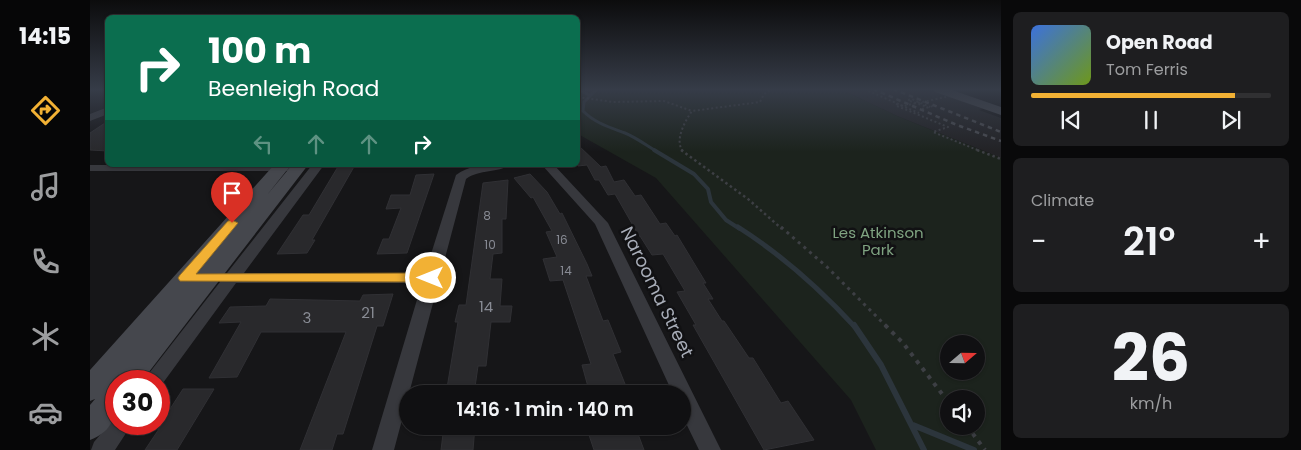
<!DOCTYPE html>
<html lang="en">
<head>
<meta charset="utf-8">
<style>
  body { margin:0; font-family:Poppins,sans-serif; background:#1e1e20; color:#f1f3f6; height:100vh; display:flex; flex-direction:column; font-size:19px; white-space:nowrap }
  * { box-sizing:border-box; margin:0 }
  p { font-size:16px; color:#9c9d9f }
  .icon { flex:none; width:28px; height:28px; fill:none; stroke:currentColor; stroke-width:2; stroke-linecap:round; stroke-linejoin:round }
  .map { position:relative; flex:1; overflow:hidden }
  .sheet { display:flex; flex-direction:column; gap:12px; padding:12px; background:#09090a; width:300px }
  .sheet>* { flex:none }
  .hud { position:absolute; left:15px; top:15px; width:475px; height:152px; border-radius:8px; box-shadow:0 1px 4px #0004,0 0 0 1px #303032; background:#0b6e4f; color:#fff; overflow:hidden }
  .needle { width:32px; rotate:70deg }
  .tools { position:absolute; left:850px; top:335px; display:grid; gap:10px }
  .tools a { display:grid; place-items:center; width:45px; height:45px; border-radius:50%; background:#101012; box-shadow:0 1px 4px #0004,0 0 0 1px #303032; font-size:25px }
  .speed { position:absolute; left:15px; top:370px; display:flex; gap:10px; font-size:25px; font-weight:700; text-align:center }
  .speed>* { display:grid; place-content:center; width:65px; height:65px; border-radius:50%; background:#101012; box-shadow:0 1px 4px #0004,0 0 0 1px #303032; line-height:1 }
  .speed .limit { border:8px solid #d22; background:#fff; color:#111 }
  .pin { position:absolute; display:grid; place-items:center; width:42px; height:42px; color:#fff; margin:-51px -21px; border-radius:50% 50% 50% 0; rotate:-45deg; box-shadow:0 0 5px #0007 }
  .pin .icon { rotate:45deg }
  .me { position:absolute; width:55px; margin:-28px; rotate:270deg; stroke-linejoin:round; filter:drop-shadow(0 0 4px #0008) }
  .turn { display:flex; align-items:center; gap:18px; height:105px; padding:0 20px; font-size:22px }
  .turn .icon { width:65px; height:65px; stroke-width:2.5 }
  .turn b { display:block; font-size:35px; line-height:42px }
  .lanes { display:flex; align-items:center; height:48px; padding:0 20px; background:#0003; justify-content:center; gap:25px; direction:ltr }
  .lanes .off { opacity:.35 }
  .big { font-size:38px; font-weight:600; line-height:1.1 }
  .sheet .card { flex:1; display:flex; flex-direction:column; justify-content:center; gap:8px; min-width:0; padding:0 18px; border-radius:8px; background:#1e1e20 }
  .sheet .dial { align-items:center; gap:0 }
  .dial b { font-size:65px; line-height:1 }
  .song { display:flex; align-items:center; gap:15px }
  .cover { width:60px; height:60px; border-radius:8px; background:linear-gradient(135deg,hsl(220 70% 55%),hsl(80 70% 35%)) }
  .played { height:5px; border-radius:2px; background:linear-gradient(90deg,#f2b134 85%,#303032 85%) }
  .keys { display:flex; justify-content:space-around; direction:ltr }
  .heat { display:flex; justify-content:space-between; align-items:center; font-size:28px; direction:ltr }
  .trip { position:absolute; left:309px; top:385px; width:292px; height:50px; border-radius:25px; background:#101012; box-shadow:0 1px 4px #0004,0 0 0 1px #303032; font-weight:600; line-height:50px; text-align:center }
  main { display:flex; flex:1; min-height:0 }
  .tab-bar { display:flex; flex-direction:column; width:90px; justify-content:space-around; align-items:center; background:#060607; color:#9c9d9f }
  .tab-bar .icon { width:35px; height:35px }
  .tab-bar .selected { color:#f2b134 }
  .tab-bar b { font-size:22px; color:#f1f3f6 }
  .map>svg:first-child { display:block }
  .built { fill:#222225 }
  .green { fill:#1c231d; fill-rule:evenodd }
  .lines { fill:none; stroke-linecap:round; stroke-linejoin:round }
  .stream-far3 { stroke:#2c353c; stroke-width:3 }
  .stream-far2 { stroke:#2c353c; stroke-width:4 }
  .stream-far1 { stroke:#2c353c; stroke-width:5 }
  .stream { stroke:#2c353c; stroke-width:6 }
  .building { fill:#29292c; stroke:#303034 }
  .path-far3 { stroke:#3d3f44; stroke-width:2; stroke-dasharray:2 2.5; stroke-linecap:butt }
  .path-far2 { stroke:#3d3f44; stroke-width:2.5; stroke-dasharray:2.5 3; stroke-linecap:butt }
  .path-far1 { stroke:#3d3f44; stroke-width:3; stroke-dasharray:3 4.5; stroke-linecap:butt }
  .path { stroke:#3d3f44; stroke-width:4; stroke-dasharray:4 5.5; stroke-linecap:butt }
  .street { fill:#37383d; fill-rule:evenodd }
  .secondary { fill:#45474d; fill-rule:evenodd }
  .rail { stroke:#4a4c52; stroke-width:2.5; stroke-dasharray:4.5 4; stroke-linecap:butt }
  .path-bridge { stroke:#3d3f44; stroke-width:2; stroke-dasharray:2 2.5; stroke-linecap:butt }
  .route { fill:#f2b134; stroke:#9d7322 }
  .labels { text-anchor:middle; stroke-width:5; stroke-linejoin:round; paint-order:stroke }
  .number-label { font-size:12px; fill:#888b94 }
  .park-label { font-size:15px; fill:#7fa381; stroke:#111113 }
  .near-number-label { font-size:15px; fill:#888b94 }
  .near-street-label { font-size:18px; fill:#a8adb8; stroke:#111113 }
</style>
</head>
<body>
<main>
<nav class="tab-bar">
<b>14:15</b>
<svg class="icon selected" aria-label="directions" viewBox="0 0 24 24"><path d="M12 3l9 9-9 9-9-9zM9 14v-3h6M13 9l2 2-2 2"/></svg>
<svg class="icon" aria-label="music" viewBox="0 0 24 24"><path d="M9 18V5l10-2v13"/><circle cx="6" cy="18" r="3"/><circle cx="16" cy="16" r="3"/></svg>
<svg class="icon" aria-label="phone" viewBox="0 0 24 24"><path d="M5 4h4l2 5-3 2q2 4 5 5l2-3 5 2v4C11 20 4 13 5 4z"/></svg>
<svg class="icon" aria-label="climate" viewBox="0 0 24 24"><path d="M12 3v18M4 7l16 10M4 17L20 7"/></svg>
<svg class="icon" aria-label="car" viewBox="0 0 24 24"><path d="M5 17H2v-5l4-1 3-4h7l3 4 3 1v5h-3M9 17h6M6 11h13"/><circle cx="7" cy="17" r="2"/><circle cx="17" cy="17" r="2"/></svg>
</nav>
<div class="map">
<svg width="911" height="450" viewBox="0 0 911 450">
  <rect width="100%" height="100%" fill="#161618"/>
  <path class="built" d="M750,89H833L842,92L846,91L893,109L889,110L911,118V158L807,116Z"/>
  <path class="green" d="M488,89H750L807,116L911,158V450H786L761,400L566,178L488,134ZM859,344H886V371H859ZM859,399H886V426H859Z"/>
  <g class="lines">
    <path class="stream-far3" d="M488,89L499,95
      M507,89L494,102L493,111C505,123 519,127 535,133C545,137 556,145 566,151"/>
    <path class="stream-far2" d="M564,150L604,174L618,189L621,202L636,220L650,229"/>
    <path class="stream-far1" d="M648,227C692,255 730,289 765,327"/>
    <path class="stream" d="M764,325L791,365L834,450
      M823,425L884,450"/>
  </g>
  <path class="building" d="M18,121V151L0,150V133Z
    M488,145L511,167L516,166L524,182L534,180L545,196L551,195L570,224L576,223L585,236L587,235L616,283H613L623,299H618L632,321H634L659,358H663L691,403L698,401L724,440L674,450L603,325H606L587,292L595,291L573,254L562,255L550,236H549L525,194L518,195L509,180H505L497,165L488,166Z
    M249,165H265L222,240H225L217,253L187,254L213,215H219Z
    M344,174L317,253L287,254L293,239H299L311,208L296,209L301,195H320L326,175Z
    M440,174L457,192L470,214L472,213L497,264L502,276H496L513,321L518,320L531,352L523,354L539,394H500L492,365L501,364L473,280L460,281L453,259L467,257L456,232L462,231L443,197L441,198L424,178Z
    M418,180L416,219H412V253L403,254L400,279H412L410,306H422L420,322H401L396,366H388L384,394H356L368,322H365L369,305H376L393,183Z
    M303,294L293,326H287L253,434H247L242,450H210L256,332H171L147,377L119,378L151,322L129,323L140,307L176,306L180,299L270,301L273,295Z
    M93,389H124L87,450H55L69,429H67Z
    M354,426H385L383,450H351Z
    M496,426H545L554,450H504Z"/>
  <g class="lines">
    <path class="path-far3" d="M774,89L829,113
      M488,97L523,102L574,101L602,111
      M818,100L822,99L840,107
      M820,101L837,107
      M807,106L858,127L843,132L890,151
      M832,109L843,106
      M593,151C584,141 595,121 602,111L670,102L674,94L682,89"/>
    <path class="path-far2" d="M591,150L658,199L692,229
      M887,150L911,159"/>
    <path class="path-far1" d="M691,227L737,267L797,327"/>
    <path class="path" d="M795,325L813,343L859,403
      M877,426L895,450"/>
    <path class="street" d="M18,107V114L0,121V114Z
      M0,165H201L205,168L199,171H0Z
      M222,165H234L154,273H335L366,175C382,163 399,165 418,165C410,173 389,169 376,179L304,450H282L332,283H146L70,387L69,381H53L130,282L127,278L129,274L137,273Z
      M452,165H464L518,223L631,450H609L592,415V394H583L505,224Z
      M26,416V424H42L25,450H1L4,442Z"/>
    <path class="secondary" d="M843,89H859L911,107V115L845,92Z
      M184,165H201L177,195L202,165H218L52,381H26C26,407 29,429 0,440V405L5,399L0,401V370Z"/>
    <path class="rail" d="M783,89L867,125L911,141
      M803,89L911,132"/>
    <path class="path-bridge" d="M806,104L813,106L856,97"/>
  </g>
  <linearGradient id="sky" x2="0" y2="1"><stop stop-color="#0c0c0d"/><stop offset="0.59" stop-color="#363c48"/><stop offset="1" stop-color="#363c48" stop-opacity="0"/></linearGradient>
  <rect width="911" height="152" fill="url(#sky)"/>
  <path class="route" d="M142,220L148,223L106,274L341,273L346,274L348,278L346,281L341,282L90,281L88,278L90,275L138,221Z"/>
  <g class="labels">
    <g class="number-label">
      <text x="397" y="220">8</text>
      <text x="472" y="244">16</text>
      <text x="400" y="249">10</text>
      <text x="476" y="275">14</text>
    </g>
    <g class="park-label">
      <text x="788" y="238">Les Atkinson<tspan x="788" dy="17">Park</tspan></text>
    </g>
    <g class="near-number-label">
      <text x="396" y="312">14</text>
      <text x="278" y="318">21</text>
      <text x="217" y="323">3</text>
    </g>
    <g class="near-street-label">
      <text transform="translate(567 292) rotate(64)" y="6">Narooma Street</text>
    </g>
  </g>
</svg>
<div class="tools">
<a><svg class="needle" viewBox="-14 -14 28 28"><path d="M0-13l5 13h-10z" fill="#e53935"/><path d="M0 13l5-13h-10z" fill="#9c9d9f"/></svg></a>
<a><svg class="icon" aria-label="sound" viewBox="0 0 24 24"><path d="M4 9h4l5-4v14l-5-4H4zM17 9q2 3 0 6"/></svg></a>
</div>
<div class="speed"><div class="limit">30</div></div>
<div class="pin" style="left:142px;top:223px;background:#d93025"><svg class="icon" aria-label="arrive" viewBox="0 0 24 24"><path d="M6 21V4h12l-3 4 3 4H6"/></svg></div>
<svg class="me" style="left:341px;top:278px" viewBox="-20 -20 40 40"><circle r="17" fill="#f2b134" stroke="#fff" stroke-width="3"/><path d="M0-11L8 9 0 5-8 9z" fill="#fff"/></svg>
<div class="trip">14:16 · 1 min · 140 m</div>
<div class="hud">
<div class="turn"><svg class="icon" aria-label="right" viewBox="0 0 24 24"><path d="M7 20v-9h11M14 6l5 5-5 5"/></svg><div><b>100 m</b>Beenleigh Road</div></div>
<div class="lanes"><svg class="icon off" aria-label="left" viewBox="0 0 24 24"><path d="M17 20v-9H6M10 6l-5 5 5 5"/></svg><svg class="icon off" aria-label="ahead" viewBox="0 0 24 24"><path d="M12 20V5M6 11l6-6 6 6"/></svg><svg class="icon off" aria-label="ahead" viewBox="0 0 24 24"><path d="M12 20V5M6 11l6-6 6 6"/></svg><svg class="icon" aria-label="right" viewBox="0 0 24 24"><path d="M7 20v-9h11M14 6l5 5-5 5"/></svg></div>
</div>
</div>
<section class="sheet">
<div class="card">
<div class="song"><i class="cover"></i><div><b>Open Road</b><p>Tom Ferris</p></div></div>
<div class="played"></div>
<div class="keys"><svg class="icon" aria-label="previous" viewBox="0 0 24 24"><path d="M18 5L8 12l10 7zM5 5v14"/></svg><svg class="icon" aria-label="pause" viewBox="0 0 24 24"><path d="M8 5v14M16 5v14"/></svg><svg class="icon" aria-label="next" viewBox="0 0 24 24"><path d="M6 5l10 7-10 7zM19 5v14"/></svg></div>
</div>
<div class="card"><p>Climate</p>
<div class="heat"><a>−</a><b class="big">21°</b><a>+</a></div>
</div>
<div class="card dial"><b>26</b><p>km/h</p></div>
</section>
</main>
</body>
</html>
